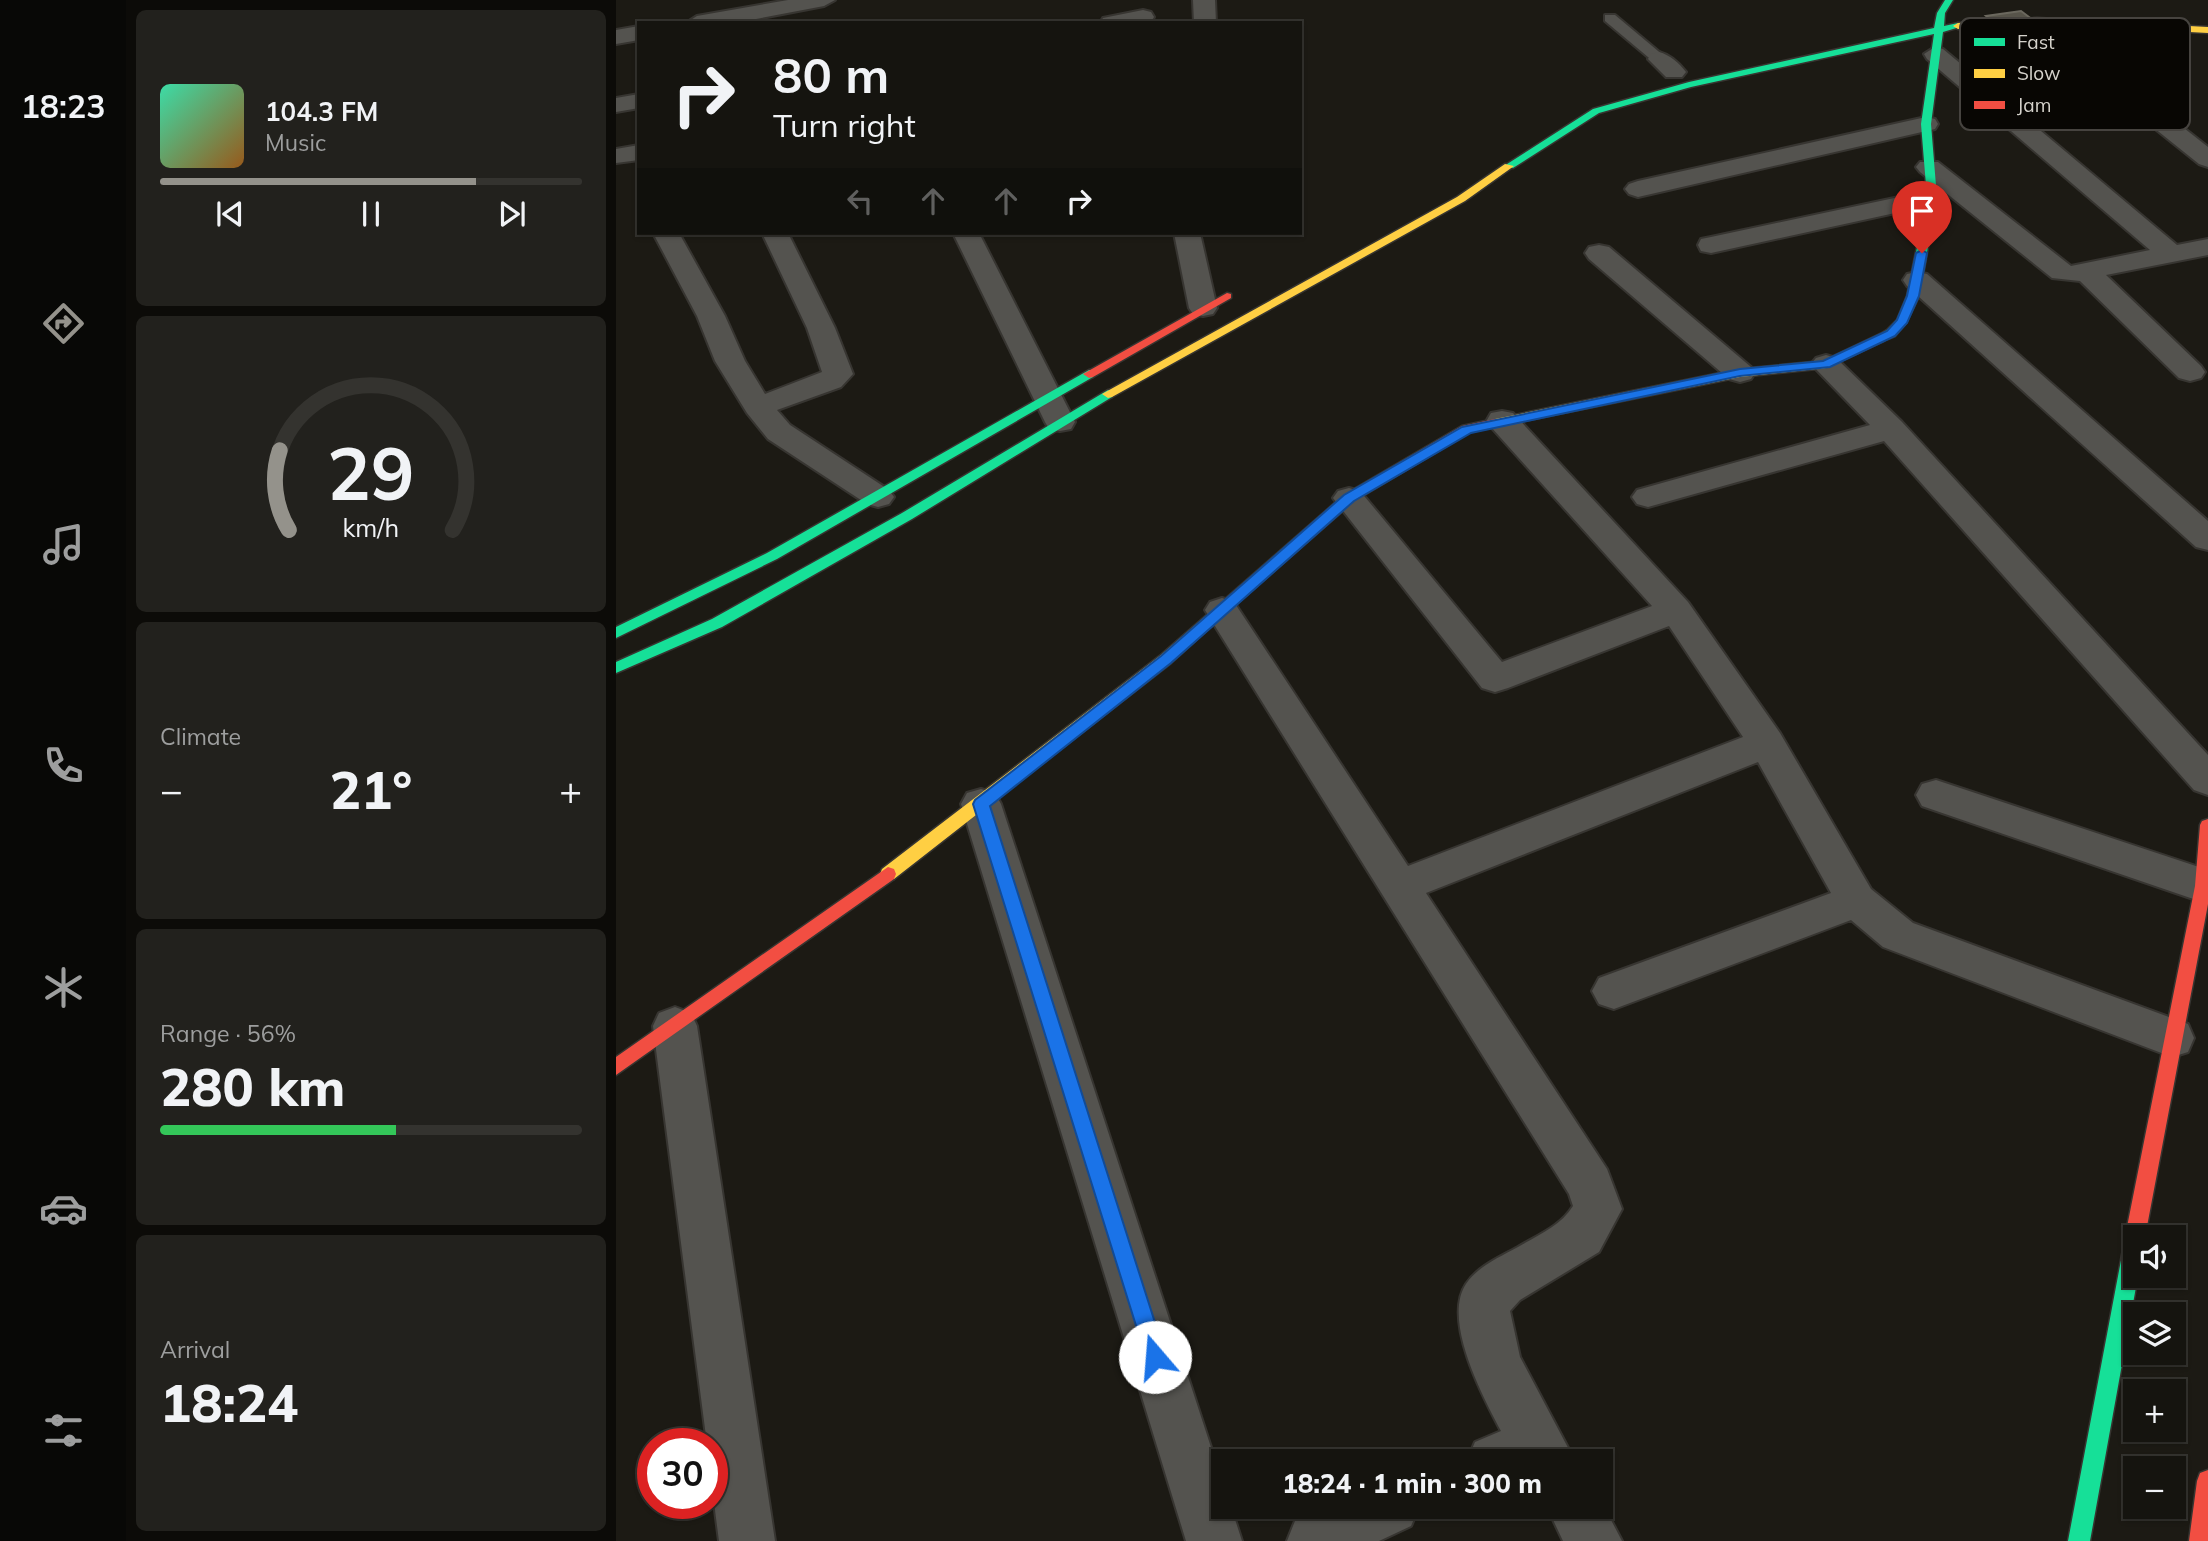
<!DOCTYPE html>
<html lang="en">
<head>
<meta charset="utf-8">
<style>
  body { margin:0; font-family:Mulish,sans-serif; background:#22211d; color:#f1f3f6; height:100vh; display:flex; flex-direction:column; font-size:26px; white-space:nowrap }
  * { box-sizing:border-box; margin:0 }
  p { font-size:23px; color:#9d9e9e }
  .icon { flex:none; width:38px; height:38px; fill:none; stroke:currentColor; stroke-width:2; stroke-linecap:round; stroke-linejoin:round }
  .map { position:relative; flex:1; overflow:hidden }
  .panel { display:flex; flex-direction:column; gap:10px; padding:10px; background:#0c0b08; width:490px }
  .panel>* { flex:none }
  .top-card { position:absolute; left:21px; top:21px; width:665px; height:214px; border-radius:0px; box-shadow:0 2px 5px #0004,0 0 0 2px #34332f; background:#15140f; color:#f1f3f6; overflow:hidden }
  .tools { position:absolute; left:1507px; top:1225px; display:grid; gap:14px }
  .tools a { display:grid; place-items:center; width:63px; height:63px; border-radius:0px; background:#15140f; box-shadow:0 2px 5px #0004,0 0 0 2px #34332f; font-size:35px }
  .speed { position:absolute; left:21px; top:1428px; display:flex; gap:14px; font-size:35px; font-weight:700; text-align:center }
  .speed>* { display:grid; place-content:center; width:91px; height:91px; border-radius:50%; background:#15140f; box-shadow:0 2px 5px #0004,0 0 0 2px #34332f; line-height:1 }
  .speed .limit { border:10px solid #d22; background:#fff; color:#111 }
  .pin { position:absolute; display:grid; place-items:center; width:60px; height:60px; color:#fff; margin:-72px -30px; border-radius:50% 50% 50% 0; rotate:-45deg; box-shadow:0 0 7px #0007 }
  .pin .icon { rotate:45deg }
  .me { position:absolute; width:77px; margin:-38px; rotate:342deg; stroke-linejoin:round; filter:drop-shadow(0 0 5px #0008) }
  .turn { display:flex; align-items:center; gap:24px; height:147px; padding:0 21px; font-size:32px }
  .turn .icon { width:91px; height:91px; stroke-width:2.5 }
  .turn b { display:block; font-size:49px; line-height:60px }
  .lanes { display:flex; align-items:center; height:66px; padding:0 21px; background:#0003; justify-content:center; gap:35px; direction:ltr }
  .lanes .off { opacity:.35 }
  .big { font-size:52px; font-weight:800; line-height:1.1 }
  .panel .card { flex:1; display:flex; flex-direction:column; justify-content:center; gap:10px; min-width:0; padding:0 24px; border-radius:10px; background:#22211d }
  .panel .dial { align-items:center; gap:0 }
  .dial svg { height:182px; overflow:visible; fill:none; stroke:#34332f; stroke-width:7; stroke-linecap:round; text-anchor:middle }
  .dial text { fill:#f1f3f6; stroke:none }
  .song { display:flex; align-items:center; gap:21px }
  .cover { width:84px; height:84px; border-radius:10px; background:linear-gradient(135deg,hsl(160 70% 55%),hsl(30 70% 35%)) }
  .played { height:7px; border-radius:4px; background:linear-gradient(90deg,#94928b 75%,#34332f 75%) }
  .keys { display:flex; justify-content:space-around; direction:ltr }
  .heat { display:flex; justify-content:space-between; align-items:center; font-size:38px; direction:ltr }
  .charge { height:10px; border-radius:5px; background:linear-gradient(90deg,#34c759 56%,#34332f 0) }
  .trip { position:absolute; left:595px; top:1449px; width:402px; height:70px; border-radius:0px; background:#15140f; box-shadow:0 2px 5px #0004,0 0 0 2px #34332f; font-weight:800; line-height:70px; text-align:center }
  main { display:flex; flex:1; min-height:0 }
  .dock { display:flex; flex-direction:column; width:126px; justify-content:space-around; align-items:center; background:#080806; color:#9d9e9e }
  .dock .icon { width:49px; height:49px }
  .dock .active { color:#94928b }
  .dock b { font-size:32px; color:#f1f3f6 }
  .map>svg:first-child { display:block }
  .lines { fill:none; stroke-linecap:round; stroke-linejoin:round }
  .lane-casing { stroke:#373531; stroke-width:4 }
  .street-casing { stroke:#373531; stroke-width:4 }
  .fast-casing { stroke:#373531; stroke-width:3 }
  .slow-casing { stroke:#373531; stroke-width:3 }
  .jam-casing { stroke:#373531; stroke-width:3 }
  .lane { fill:#54534f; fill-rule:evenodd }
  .street { fill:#54534f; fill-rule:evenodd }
  .fast { fill:#16e098; fill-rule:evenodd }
  .slow { fill:#ffcf43; fill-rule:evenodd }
  .jam { fill:#f24e42; fill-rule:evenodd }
  .wall { fill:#48453a }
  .building { fill:#57544a; stroke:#6b685e; stroke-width:2 }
  .route { fill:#1a73e8; stroke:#114b97; stroke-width:2 }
  .key { fill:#080603; stroke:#46433f; stroke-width:2 }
  .key-label { font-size:19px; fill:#d5d2cb }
</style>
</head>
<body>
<main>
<nav class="dock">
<b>18:23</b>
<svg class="icon active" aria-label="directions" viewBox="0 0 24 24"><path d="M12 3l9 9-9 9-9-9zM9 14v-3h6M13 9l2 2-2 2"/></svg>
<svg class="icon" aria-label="music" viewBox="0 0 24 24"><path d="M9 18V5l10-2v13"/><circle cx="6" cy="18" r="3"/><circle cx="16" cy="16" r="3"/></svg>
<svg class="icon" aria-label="phone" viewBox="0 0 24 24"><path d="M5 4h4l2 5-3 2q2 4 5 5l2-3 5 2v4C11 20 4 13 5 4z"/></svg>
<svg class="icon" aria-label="climate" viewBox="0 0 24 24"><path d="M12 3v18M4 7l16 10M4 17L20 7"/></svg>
<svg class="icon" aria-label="car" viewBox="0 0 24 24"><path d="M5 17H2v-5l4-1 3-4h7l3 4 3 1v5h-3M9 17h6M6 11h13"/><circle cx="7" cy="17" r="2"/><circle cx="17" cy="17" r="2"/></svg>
<svg class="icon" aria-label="filters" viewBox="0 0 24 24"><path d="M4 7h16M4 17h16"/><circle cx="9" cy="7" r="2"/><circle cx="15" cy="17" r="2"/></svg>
</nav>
<section class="panel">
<div class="card">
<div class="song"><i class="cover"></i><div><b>104.3 FM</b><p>Music</p></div></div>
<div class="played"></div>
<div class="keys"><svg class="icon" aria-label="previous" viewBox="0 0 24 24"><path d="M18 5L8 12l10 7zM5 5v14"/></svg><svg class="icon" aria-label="pause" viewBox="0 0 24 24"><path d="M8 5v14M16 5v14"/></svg><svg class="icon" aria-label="next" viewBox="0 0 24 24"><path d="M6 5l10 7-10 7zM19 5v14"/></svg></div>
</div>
<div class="card dial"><svg viewBox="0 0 100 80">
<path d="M14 69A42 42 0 1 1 86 69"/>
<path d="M14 69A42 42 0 0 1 10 34" stroke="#94928b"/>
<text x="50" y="56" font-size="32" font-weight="700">29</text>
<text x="50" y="72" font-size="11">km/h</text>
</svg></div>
<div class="card"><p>Climate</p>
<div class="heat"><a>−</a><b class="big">21°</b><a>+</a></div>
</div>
<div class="card"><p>Range · 56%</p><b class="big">280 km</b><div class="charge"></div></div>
<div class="card"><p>Arrival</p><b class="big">18:24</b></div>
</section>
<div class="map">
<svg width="1592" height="1541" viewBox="0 0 1592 1541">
  <rect width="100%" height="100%" fill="#1c1a14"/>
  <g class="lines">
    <g class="lane-casing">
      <path id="lane" d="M989,15H999L1048,56V62H1038L989,21Z"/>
    </g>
    <g class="street-casing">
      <path id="street" d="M172,0H219L208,6L119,23H70L81,16Z
        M577,0H599L600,23H578Z
        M527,10L535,12L538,17L535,22L484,23L487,18Z
        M23,26V40L0,44V30Z
        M1319,47L1327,49L1561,245L1592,239V255L1490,275L1585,366L1589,372L1585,378L1574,381L1563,378L1464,281L1436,278L1304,172L1300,167L1304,162H1322L1455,266L1534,250L1311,59L1308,54Z
        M1043,52C1054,55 1063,63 1070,72L1066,77H1050L1032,59L1035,54Z
        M1480,63L1488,65L1592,147V167L1583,164L1472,75L1468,70L1472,65Z
        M23,94V108L0,112V98Z
        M1310,117L1319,119L1322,124L1319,129L1022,197L1013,194L1009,189L1013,184L1022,181Z
        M23,145V160L0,163V149Z
        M1316,190L1325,193L1329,198L1325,203L1095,253L1085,251L1082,245L1085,239L1095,237Z
        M37,233H63L109,316L129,361L149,394L206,372L191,328L146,233H172L219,328L237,374L225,387L161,410L174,425L273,490L278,497L273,504L262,507L251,504L152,439L131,413L99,361L81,316Z
        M337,233H363L459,422L455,429L444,431L433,429L429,422Z
        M558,233H584L601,308L597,314L587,316L577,314L573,308Z
        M983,245L993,247L1135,367L1139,373L1135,379L1124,382L1113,379L973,259L969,253L973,247Z
        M1301,272L1311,274L1592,521V550L1580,547L1291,286L1287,280L1291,274Z
        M1210,355L1220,358L1286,422L1592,755V795L1578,790L1268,441L1032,507L1021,504L1016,497L1021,490L1254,425L1195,364L1200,358Z
        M886,411L897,413L1072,602L1164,733L1255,889L1297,923L1572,1024L1578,1038L1572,1052L1556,1057L1267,947L1235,920L998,1009L983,1004L976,991L983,978L1215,893L1142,762L810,893L991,1169L1006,1209L983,1252L904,1300L894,1311L904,1357L959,1461H851L859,1442L885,1431C867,1397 826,1320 850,1284C862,1266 884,1257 902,1247C922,1235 945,1226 957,1206L953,1194L589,610L594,602L606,598L618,602L792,866L1127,737L1053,626L892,688L879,692L866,688L717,498L722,491L733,488L744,491L886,662L1036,606L875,427L871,420L875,413Z
        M1320,780L1592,870V904L1306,806L1300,795L1306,784Z
        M365,789L379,793L385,804L607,1484V1507H615L626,1541H570L345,804L351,793Z
        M59,1007L75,1013L81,1026L159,1541H103L96,1487V1444H91L37,1026L43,1013Z
        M985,1501L1006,1541H947L931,1507H985Z
        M713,1507H803L795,1526L763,1541H671L679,1521Z"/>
    </g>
    <g class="fast-casing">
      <path id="fast" d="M1329,0H1337L1329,13L1328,26L1342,23L1347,26L1327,32L1315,124L1321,198L1303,296L1290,323L1279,336L1264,342L1258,338L1271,330L1281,320L1291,296L1311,198L1305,124L1318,34L1075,87L983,113L897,168L888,166L977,109L1073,82L1318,28L1321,13Z
        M473,370L477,371V377L161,559L0,638V627L151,553Z
        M492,390L498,394L496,397L296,519L106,627L0,673V662L96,619L286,513Z
        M1519,1229L1526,1232L1528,1237H1519V1276H1522L1474,1541H1452L1509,1239L1512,1232Z"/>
    </g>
    <g class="slow-casing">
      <path id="slow" d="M1421,18L1592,27V33L1421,24L1342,29L1337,26L1342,23Z
        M889,164L898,166L849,201L496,397L492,398L486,394L841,197Z
        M1264,334L1270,338L1268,341L1210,368L1124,377L879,427L873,423L879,419L1124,369L1207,361Z
        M604,606L609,608L611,611L609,614L555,663L278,879H266L264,874L266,869L545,655L599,608Z"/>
    </g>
    <g class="jam-casing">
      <path id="jam" d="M611,293L615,294V298L477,377L473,378L467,374Z
        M879,419L885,423L883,426L854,432L738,501L609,614H599L597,611L599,608L728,495L846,426Z
        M1592,819V904L1529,1237H1519V1247L1512,1244L1509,1237L1579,886L1584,825L1586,821Z
        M272,867L278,869L280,874L278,879L0,1075V1057Z
        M1592,1470V1541H1573L1581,1481L1584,1473Z"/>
    </g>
    <use href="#lane" class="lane"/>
    <use href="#street" class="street"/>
    <use href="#fast" class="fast"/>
    <use href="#slow" class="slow"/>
    <use href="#jam" class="jam"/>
  </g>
  <path class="wall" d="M1370,16L1421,23L1455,37L1449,56L1395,60L1365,35Z"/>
  <path class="building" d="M1405,11L1421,23L1435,21L1455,37L1400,40L1370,16Z"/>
  <path class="route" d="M1306,250L1311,253L1303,296L1291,323L1279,336L1214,367L1124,376L855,433L738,501L555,663L374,806L550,1357L547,1364L539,1367L532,1364L357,804L359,800L545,656L728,495L846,427L1124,369L1207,361L1271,331L1281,320L1291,296L1300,253Z"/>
  <rect x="1344" y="18" width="230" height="112" rx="10" class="key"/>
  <rect x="1358" y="38" width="31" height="8" fill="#16e098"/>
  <rect x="1358" y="69" width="31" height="9" fill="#ffcf43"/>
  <rect x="1358" y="101" width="31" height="8" fill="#f24e42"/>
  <g class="key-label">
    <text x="1401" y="49">Fast</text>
    <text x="1401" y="80">Slow</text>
    <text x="1401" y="112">Jam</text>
  </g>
</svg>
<div class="tools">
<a><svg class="icon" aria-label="sound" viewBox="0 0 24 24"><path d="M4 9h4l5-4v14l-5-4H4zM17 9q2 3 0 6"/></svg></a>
<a><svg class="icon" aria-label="layers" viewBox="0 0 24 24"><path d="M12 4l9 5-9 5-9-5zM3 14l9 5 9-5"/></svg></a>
<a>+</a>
<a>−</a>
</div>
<div class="speed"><div class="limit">30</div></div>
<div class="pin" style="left:1306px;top:253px;background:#d93025"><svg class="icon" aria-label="arrive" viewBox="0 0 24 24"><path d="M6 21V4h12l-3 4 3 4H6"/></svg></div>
<svg class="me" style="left:539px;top:1357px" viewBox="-20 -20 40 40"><circle r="19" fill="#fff"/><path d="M0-13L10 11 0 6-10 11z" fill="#1a73e8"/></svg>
<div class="trip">18:24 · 1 min · 300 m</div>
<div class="top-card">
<div class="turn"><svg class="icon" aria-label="right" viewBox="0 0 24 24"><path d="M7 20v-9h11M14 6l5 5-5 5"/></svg><div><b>80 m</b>Turn right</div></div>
<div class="lanes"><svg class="icon off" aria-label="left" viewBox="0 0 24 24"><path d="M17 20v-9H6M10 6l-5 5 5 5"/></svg><svg class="icon off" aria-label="ahead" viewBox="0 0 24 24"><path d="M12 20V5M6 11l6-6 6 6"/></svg><svg class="icon off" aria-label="ahead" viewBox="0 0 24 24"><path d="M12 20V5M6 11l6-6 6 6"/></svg><svg class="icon" aria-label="right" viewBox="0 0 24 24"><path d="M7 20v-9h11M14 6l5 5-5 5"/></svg></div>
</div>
</div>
</main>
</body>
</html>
